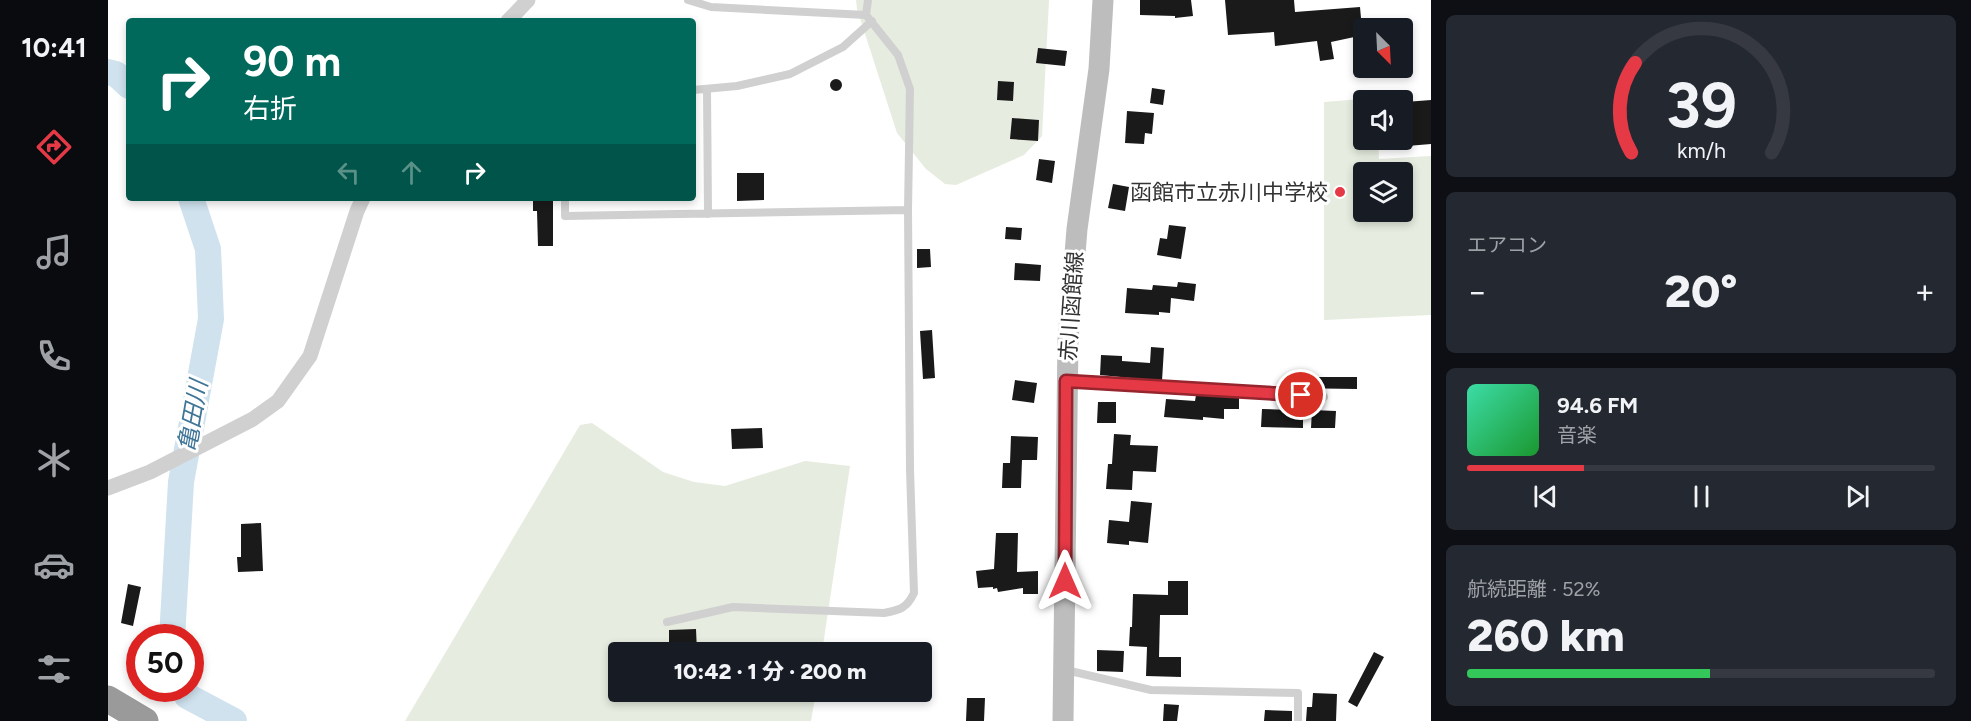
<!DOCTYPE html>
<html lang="ja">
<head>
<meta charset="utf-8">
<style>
  body { margin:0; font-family:Figtree,"Noto Sans JP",sans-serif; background:#242831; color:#f1f3f6; height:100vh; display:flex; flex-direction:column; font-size:22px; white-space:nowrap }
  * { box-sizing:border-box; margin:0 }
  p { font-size:20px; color:#9ea1a6 }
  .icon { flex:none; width:33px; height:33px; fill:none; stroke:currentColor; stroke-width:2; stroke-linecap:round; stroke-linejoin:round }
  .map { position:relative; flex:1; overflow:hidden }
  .drawer { display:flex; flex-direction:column; gap:15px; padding:15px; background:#0d0f14; width:540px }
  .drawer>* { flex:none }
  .top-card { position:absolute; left:18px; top:18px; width:570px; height:183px; border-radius:6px; box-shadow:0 3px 9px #0003; background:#00695c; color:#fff; overflow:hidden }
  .needle { width:39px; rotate:156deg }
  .fabs { position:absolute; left:1245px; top:18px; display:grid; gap:12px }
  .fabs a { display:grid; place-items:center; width:60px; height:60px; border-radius:6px; background:#171b24; box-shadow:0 3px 9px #0003; font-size:30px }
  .speed { position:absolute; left:18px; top:624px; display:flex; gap:12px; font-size:30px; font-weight:700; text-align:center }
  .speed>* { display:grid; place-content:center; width:78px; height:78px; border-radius:50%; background:#171b24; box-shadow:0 3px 9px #0003; line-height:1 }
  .speed .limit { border:9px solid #d22; background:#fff; color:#111 }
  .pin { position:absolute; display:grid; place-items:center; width:51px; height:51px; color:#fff; margin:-26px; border:3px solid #fff; border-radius:50%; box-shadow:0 2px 6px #0007 }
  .me { position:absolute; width:66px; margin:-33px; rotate:0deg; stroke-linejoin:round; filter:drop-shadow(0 0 4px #0008) }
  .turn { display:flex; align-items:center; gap:21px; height:126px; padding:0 18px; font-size:27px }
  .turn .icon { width:78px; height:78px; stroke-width:2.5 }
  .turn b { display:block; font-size:42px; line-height:51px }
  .lanes { display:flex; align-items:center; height:57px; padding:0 18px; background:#0003; justify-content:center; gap:30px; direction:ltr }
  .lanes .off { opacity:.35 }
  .big { font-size:45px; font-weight:800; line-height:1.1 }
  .drawer .card { flex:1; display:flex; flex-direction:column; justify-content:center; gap:9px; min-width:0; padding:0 21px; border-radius:9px; background:#242831 }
  .drawer .dial { align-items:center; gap:0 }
  .dial svg { height:156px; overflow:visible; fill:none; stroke:#363941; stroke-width:7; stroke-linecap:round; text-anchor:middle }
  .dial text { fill:#f1f3f6; stroke:none }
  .song { display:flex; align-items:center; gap:18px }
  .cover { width:72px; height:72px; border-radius:9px; background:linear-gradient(135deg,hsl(160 70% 55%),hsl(130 70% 35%)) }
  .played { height:6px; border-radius:3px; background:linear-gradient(90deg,#e63946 25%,#363941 25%) }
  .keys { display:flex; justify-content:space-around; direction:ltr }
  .heat { display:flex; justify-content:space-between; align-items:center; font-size:33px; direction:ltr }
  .charge { height:9px; border-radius:4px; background:linear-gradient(90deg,#34c759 52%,#363941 0) }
  .trip { position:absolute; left:500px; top:642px; width:324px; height:60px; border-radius:6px; background:#171b24; box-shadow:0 3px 9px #0003; font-weight:800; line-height:60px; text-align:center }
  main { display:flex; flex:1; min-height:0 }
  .menu { display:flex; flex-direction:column; width:108px; justify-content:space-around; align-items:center; background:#090b0e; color:#9ea1a6 }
  .menu .icon { width:42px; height:42px }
  .menu .selected { color:#e63946 }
  .menu b { font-size:27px; color:#f1f3f6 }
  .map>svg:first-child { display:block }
  .green { fill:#e6ecdf; fill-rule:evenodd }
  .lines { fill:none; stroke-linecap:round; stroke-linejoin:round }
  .river { stroke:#cfe2ee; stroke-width:26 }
  .building { fill:#1a1a1a }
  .lane { stroke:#d0d0d0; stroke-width:8 }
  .street { stroke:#d0d0d0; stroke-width:15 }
  .secondary { stroke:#bdbdbd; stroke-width:21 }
  .highway { stroke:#9a9a9a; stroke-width:27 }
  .route-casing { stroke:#96252e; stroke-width:15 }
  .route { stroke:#e63946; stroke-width:10 }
  .poi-dot { fill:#e63946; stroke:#fff; stroke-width:2 }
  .labels { text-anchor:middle; stroke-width:6; stroke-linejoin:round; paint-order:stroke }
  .poi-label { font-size:22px; fill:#333; stroke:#fff; text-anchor:end }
  .street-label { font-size:22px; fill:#333; stroke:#fff }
  .water-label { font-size:24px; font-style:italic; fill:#3f7597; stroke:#fff }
</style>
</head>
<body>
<main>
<nav class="menu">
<b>10:41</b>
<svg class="icon selected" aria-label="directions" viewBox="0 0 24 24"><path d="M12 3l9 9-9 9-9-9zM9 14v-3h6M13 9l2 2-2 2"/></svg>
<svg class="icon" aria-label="music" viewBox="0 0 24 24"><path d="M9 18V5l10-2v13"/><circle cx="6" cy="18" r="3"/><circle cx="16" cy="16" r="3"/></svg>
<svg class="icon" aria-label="phone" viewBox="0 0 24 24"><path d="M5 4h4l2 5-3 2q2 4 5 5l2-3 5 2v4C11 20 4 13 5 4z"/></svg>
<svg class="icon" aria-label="climate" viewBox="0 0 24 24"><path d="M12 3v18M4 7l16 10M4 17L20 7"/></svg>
<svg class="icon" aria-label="car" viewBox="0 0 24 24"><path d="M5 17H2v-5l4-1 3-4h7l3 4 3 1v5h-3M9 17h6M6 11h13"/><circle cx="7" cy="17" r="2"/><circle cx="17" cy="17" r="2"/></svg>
<svg class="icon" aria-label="filters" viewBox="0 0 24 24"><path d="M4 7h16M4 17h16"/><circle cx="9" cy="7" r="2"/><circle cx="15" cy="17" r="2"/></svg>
</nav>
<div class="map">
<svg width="1323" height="721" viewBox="0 0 1323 721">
  <rect width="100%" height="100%" fill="#fff"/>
  <path class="green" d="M748,0H941L934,136L916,155L848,185L837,184L818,169L789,133L749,9Z
    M1266,98V100H1256V140H1270L1271,159L1323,156V315L1216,320V102ZM1256,172H1294V212H1256Z
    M484,423L555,472L586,482L617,486L697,461L742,466L714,652H510V692H708L703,721H297L472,425Z"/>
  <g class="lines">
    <path class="river" d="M0,72L8,74L21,86
      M64,638L73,482L103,319L100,249L83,198
      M76,688L79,696L126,721"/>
  </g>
  <path class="building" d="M1032,0H1083L1085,16L1067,18V16L1032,15Z
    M1117,0H1186L1187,12L1252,7L1254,29H1250L1251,36L1223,42L1226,59L1212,61L1209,41L1167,46L1166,32L1120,35Z
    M930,48L959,51L957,66L928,63Z
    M722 85a6 6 0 1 1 12 0a6 6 0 1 1-12 0Z
    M890,81L906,82L905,101L889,100Z
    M1044,88L1057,90L1055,105L1042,103Z
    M1323,100V144L1299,146L1297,102Z
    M1019,111L1046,113L1044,134L1037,133L1036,144L1017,143Z
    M904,118L931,120L930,141L902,139Z
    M931,159L947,161L944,183L928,180Z
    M629,173H656V200L629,201Z
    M1005,184L1021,187L1017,211L1000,208Z
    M425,198H445V246H430L429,211H425Z
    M1061,225L1078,227L1073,259L1049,255L1052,238L1059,239Z
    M898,227L914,228L913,240L897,239Z
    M809,249H822L823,267L809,268Z
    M907,263L933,265L932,281L906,280Z
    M1070,282L1088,284L1086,301L1063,298L1062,313L1051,312V315L1017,313L1019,288L1044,290L1045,285L1069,287Z
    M824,330L827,378L815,379L812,331Z
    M1043,347L1056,348L1054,381L992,375L993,355L1014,356V361L1042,363Z
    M1180,377H1249V389L1180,388Z
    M907,380L929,383L926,403L904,400Z
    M1088,395L1131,398V409H1116V419L1095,417V420L1056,417L1058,399L1087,401Z
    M990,402H1008V423H989Z
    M1154,409L1182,410V417H1195V428L1153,427Z
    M1204,410L1228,411L1227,428H1203Z
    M654,428L655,448L624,449L623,429Z
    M1006,434L1023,435L1022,445L1050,446L1048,472L1025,471L1024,490L998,489L1000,464H1004Z
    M903,436L930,437L929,460H914L913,488H894L895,463H902Z
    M1023,501L1044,503L1040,543L1021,541V545L999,543L1001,520L1021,522Z
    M153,523L155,571L130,572L129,557H133V524Z
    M888,533H910L909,572L930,571V594H915V588L890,592L889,588L885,589V587L870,588L868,571L886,569Z
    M1060,581H1080V615H1052L1051,657H1073V677L1038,676L1039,647L1021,646L1022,627H1024L1025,594L1060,595Z
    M20,584L33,587L25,626L13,623Z
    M588,629L589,652H561V630Z
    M989,650L1016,651L1015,672L989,671Z
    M1266,652L1276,657L1249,707L1240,702Z
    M1205,693L1229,694L1228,721H1198L1199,707H1204Z
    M859,698H877L876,721H858Z
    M1056,704L1071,705L1069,721H1055Z
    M1157,710L1184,711V721H1156Z"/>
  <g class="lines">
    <path class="lane" d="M580,0L603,7L758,15L760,0
      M599,89L600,214
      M585,90L629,86L682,74L735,47L764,21
      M457,198V216L800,210
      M960,381L1216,397
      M559,622L625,607L776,613C792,610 799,608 806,593L802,469L800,210L802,89L790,55L758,15
      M958,670L1043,690L1190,693V721"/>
    <path class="street" d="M400,21L420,0
      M0,488L42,472L145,419L170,401L202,356L249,211L255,198"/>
    <path class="secondary" d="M955,721L960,340L969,229L991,69L995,0"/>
    <path class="highway" d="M0,699L37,721"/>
  </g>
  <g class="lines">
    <g class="route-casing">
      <path id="route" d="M957,581L958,381L1193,395"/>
    </g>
    <use href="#route" class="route"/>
  </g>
  <circle class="poi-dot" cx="1232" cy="192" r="6"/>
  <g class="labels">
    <g class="poi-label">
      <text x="1220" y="200">函館市立赤川中学校</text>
    </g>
    <g class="street-label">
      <text transform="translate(963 306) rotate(-86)" y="8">赤川函館線</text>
    </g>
    <g class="water-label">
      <text transform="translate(85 416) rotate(-80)" y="8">亀田川</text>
    </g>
  </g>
</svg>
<div class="fabs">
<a><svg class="needle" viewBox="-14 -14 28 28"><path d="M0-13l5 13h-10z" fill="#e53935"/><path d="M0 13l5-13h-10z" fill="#9ea1a6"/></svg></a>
<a><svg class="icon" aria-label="sound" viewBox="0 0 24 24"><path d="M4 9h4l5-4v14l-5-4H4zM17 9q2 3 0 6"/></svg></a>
<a><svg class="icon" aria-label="layers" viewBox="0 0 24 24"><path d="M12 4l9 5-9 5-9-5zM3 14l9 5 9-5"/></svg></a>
</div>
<div class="speed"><div class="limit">50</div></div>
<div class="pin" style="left:1193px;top:395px;background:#d93025"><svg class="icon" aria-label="arrive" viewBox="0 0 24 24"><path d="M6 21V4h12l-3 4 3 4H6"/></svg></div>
<svg class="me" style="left:957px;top:581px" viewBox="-20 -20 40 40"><path d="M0-17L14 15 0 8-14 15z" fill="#e63946" stroke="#fff" stroke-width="4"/></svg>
<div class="trip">10:42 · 1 分 · 200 m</div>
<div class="top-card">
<div class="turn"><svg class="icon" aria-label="right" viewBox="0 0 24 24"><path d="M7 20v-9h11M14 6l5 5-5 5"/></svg><div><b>90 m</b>右折</div></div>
<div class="lanes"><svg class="icon off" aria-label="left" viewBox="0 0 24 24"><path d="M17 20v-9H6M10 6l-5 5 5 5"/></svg><svg class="icon off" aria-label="ahead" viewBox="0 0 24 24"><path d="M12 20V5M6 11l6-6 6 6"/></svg><svg class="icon" aria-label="right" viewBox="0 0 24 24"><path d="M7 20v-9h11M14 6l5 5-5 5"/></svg></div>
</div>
</div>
<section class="drawer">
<div class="card dial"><svg viewBox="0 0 100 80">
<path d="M14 69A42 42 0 1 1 86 69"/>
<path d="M14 69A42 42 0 0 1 16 23" stroke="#e63946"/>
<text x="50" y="56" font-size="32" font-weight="700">39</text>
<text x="50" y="72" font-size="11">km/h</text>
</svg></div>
<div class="card"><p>エアコン</p>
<div class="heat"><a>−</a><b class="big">20°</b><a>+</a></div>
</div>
<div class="card">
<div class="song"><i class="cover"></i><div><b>94.6 FM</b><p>音楽</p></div></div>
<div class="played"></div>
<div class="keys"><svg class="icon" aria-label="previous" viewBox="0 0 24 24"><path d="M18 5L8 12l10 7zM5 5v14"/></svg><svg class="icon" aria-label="pause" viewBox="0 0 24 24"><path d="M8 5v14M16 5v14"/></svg><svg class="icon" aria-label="next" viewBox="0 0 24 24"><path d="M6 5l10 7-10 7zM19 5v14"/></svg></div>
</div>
<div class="card"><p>航続距離 · 52%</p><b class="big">260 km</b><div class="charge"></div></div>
</section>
</main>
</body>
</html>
